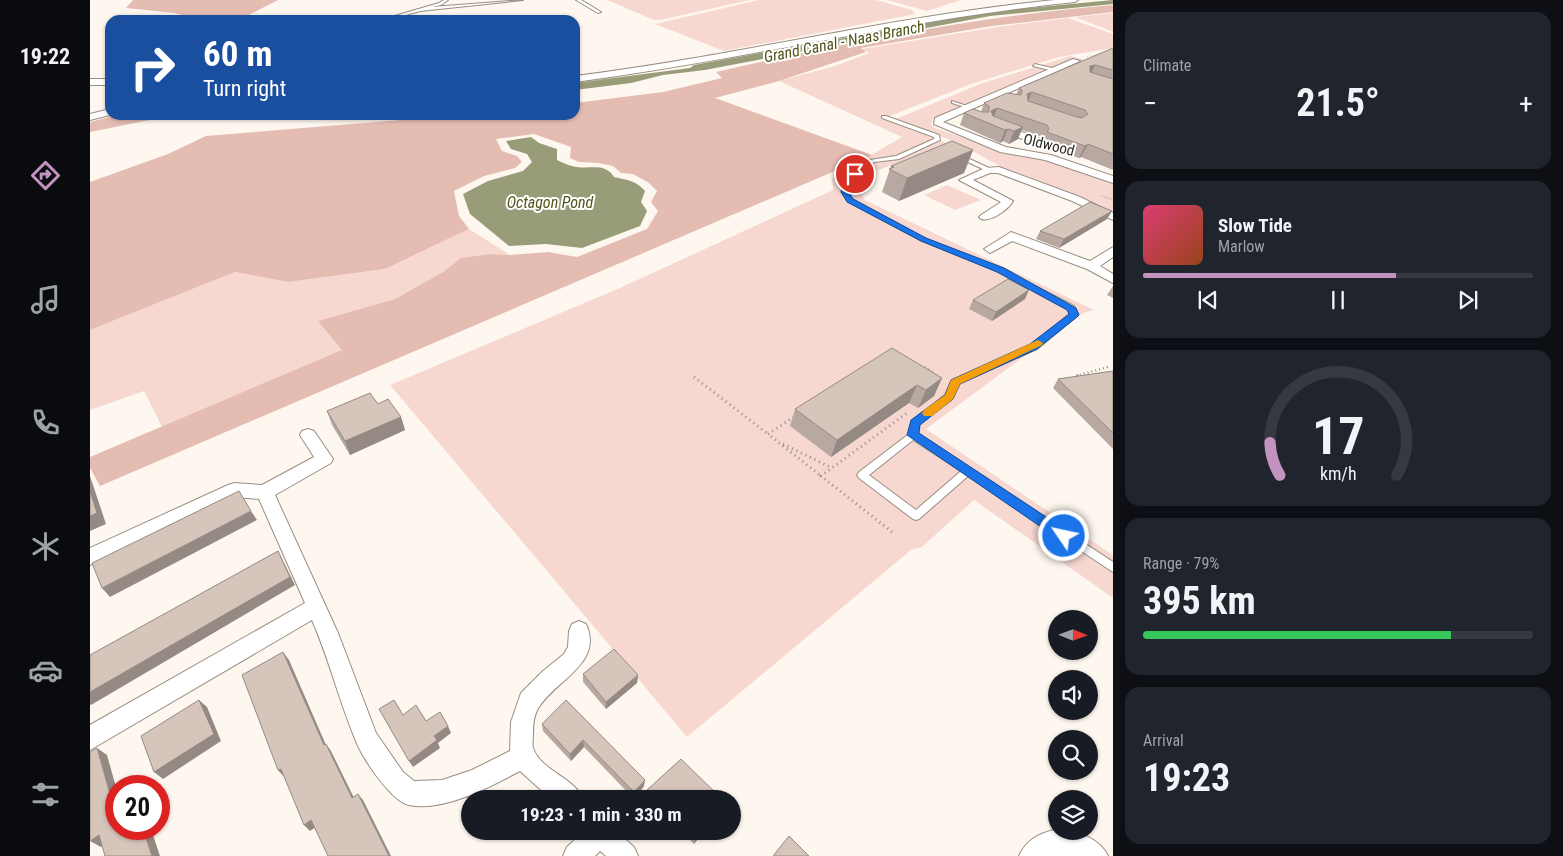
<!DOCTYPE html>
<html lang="en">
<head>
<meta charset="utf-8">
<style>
  body { margin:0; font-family:"Roboto Condensed",sans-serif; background:#20242c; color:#f1f3f6; height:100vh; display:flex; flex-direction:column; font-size:19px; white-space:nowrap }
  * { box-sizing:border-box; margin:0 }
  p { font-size:16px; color:#9ea1a6 }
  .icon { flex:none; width:28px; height:28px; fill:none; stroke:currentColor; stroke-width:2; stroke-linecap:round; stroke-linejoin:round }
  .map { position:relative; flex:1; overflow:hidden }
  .side { display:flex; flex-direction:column; gap:12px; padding:12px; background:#0d0f14; width:450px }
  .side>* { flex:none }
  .hud { position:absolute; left:15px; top:15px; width:475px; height:105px; border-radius:15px; box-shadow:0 1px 4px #0004; background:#1a4fa0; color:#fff; overflow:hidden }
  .needle { width:32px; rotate:91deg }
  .fabs { position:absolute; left:958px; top:610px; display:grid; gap:10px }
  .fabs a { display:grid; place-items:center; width:50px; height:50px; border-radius:50%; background:#171b24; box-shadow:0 1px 4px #0004; font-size:25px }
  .speed { position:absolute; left:15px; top:775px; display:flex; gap:10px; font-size:25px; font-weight:700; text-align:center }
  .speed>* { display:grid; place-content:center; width:65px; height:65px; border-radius:50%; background:#171b24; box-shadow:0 1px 4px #0004; line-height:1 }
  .speed .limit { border:8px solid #d22; background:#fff; color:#111 }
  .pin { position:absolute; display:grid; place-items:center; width:42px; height:42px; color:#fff; margin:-21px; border:2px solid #fff; border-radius:50%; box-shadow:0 1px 5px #0007 }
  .me { position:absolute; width:55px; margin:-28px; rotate:304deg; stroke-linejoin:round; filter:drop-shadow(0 0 4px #0008) }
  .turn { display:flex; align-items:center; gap:18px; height:105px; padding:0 15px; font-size:22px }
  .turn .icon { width:65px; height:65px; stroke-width:2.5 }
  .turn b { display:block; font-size:35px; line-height:42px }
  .big { font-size:38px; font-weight:700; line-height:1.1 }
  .side .widget { flex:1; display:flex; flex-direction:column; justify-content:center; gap:8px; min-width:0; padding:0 18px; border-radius:15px; background:#20242c }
  .side .dial { align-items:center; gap:0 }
  .dial svg { height:130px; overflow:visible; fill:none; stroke:#363941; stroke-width:7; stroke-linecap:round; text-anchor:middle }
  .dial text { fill:#f1f3f6; stroke:none }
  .song { display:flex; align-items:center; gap:15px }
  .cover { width:60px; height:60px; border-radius:8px; background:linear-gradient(135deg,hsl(340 70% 55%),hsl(20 70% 35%)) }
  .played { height:5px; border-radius:2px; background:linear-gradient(90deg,#c492bf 65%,#363941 65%) }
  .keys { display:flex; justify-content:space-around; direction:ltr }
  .heat { display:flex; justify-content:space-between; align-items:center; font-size:28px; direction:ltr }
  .charge { height:8px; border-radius:4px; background:linear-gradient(90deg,#34c759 79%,#363941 0) }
  .trip { position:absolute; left:371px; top:790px; width:280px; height:50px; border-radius:25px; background:#171b24; box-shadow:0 1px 4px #0004; font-weight:700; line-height:50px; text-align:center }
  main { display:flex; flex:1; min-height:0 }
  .dock { display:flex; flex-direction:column; width:90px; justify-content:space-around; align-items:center; background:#090b0e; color:#9ea1a6 }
  .dock .icon { width:35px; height:35px }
  .dock .active { color:#c492bf }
  .dock b { font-size:22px; color:#f1f3f6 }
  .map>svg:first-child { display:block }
  .green { fill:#f7d8d1 }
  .forest { fill:#e5bcb2 }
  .water { fill:#999c78 }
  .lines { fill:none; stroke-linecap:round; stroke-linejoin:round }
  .lane-casing { stroke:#988d81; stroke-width:2 }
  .street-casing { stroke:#988d81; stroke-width:2 }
  .path-far3 { stroke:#928d86; stroke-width:1; stroke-dasharray:0.5 2; stroke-linecap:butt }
  .path-far2 { stroke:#928d86; stroke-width:2; stroke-dasharray:0.5 2.5; stroke-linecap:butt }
  .path-far1 { stroke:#928d86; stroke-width:2.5; stroke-dasharray:1 3; stroke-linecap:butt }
  .path { stroke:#928d86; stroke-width:3; stroke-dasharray:1 4; stroke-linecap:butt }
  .lane { fill:#fff; fill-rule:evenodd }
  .street { fill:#fff; fill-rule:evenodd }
  .wall { fill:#b7a9a1 }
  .shaded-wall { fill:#958a83 }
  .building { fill:#d5c5bb; stroke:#958a83; fill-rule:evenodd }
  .route { fill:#1a73e8; stroke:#114b97 }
  .slow { fill:#f59e0b }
  .labels { text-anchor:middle; stroke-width:4; stroke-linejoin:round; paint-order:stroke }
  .far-street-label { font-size:15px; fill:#2f2b25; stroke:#fff }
  .far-water-label { font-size:16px; font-style:italic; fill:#53551a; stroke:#fff }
</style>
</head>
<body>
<main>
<nav class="dock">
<b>19:22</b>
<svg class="icon active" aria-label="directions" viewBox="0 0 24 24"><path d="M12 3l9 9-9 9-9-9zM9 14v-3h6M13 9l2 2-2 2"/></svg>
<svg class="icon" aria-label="music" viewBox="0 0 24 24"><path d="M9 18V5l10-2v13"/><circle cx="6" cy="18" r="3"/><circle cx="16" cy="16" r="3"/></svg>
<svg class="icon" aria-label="phone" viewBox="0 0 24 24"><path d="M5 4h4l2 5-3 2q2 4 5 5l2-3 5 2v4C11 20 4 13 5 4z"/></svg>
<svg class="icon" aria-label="climate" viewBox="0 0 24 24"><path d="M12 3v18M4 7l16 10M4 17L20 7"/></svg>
<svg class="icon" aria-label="car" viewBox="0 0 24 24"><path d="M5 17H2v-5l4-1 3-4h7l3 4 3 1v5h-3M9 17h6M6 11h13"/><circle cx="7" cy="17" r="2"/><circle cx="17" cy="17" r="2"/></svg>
<svg class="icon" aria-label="filters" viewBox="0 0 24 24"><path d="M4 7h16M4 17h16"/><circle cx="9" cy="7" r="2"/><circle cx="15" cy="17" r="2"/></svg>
</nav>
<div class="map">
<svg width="1023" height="856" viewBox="0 0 1023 856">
  <rect width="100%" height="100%" fill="#fef7ef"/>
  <path class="green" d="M517,0H660L570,20H564Z
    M669,0H786L822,10L825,14L634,51L565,24Z
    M797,0H871L837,11Z
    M1023,13V32L985,17Z
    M978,18L1023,34V48L969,57L881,84L792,119L859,144L778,174L768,180L766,186L775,200L1004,310L993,313L836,429L1023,555V598L884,500L832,547L821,550L597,737L300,385L530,288L743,190L742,179L750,171L764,165L812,137L689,81L745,66L779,53L772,49L907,27Z
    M980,56L999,61H979L858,112L843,119L841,124L845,128L913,151L957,160L1023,184V213L913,168L868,143L806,119L890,84Z
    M857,185L891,200L865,210L834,195Z
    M379,229L420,255L399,254L371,258L353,272L305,299L229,321L253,350L72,427L54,391L0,410V330L145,272L198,282L295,269Z"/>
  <path class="forest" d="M43,0H188L151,19L112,20L84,13L36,8Z
    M1023,5V12L902,26L771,48L776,52L689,81L625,98L782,155L10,486L0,468V457L252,350L228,321L305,299L353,272L371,258L399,254L420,255L458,252L487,257L557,229L568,211L561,202L567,191L559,183L543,174L531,173L523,166L509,163L489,162L480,158L481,147L444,134L406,139L412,151L427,156L432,162L425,168L394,176L364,191L369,216L379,229L295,269L198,282L145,272L0,330V182L78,154L116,136L372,115H485V103L573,92L632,78L626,72C757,42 889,16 1023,5Z
    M28,115H85L0,132V122Z"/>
  <path class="water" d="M1023,0V4L900,16L615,70L573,75L541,83L485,90V83L600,68L604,65L897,12Z
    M441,137L449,143L467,149V160C472,162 477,165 482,166C498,171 514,161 524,177C537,180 545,180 555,191L551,202L557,211L550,226L492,248L456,244L419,246L380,214L373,194L398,181L433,171L442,162L437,154L421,149L416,141Z"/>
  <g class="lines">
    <g class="lane-casing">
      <path id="lane" d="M354,0H358L351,5L342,7L433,0L330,11L297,20H291L349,3Z
        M486,0H491L511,12L508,13Z
        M945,64L966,69V70L964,71L943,66Z
        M862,101L880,107L878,108L862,103Z
        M792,116H796L849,135L850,140L809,159L784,162L759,183L758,192L762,199L836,239L912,269L984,306L988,315L947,349L868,384L862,399L829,424L828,434L1023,562V572L878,476L829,519L826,520L823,519L769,478L767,475L769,472L819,434L822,421L855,395L862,380L941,345L980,314L978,309L908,271L832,241L758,201L752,192L753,183L763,173L780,160L806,156L844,139V137L792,118ZM823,440L871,471L826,510L779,475Z
        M869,154L901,169L902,170L897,171L867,157L866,156Z"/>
    </g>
    <g class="street-casing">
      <path id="street" d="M965,0H988L985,2C817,19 653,60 485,82V76C646,56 803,16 965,0Z
        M983,59L990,61L853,122L916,147L961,155L1023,176V183L955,160L910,152L844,124L845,118Z
        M0,79H20V85H0Z
        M20,109V115L0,120V114Z
        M909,124L951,139L952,141L951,143H943L906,129L904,127Z
        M909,167L990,197L1023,213V220L982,201L908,173H900L883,180L923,201C918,210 901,222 891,219L889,217L891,215L911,202L869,180L895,168Z
        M921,232L1000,261L1023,247V257L1010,266L1023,274V283L997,269L922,241L900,253L894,249Z
        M218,429L224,431L243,459L241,463L185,495L248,633L286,733L313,772L324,781L352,780L382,770L420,751L421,722L431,693L453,671L474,654L478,647L479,631L482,624L489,621L496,624C514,663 466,680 449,707C444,714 443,724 443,733C443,738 442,744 443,748C451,771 484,777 493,799H461L430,771C400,787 354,812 319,805C302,802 275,761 268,746C250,705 240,661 222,620L0,750V725L215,603L169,499L146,497L0,565V548L138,485L144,483L172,485L224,457L210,435L212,431Z
        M964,830C968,832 973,831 979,831C994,833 1012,842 1018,856H929C936,840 948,834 964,830Z
        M494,831H526L544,847L548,856H516L510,851L505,856H473L477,847Z"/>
    </g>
    <path class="path-far3" d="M997,57L1013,53"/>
    <path class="path-far2" d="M1012,196L1023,200"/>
    <path class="path-far1" d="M835,367L844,373L842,376
      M986,376L1018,367"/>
    <path class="path" d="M604,377L678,434
      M988,379L986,376L990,375
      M704,417L678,434L731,476
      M693,444L742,468
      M802,532L731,476L817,413"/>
    <use href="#lane" class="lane"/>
    <use href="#street" class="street"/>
  </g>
  <path class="wall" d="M1023,48V170L991,157L989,158L951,145L953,140L952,137L931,130L928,139L919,144L913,141L910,143L870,125L874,113L891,112L894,103L926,95L929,88Z
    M883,150L874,173L809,201L792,192L801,166Z
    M1022,211L1017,219L969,248L946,239L950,231Z
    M1023,286V298L1017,295Z
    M935,299L902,321L879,309L883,300Z
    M1023,371V449L963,388L968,379Z
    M852,378L844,396L828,408L819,403L741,457L700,426L705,409Z
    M288,404L311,417L315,430L260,455L242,425L237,411Z
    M493,674L548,675L547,683L516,709L493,682Z
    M476,700L554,786L544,799L494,747L481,761L453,731L452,724Z
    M557,790L632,799H558L556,797Z
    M591,831H614L604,844Z"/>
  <path class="shaded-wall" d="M1005,65L1000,76V66Z
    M942,92L937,104V94Z
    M907,108L903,120L901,111Z
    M933,127L928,139L919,144L924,131Z
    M918,129L913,141L910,143L915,130Z
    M998,144L991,157L989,158L995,146Z
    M883,150L874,173L809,201L817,178Z
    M1022,211L1017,219L969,248L974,239Z
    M939,290L935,299L902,321L906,312Z
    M852,378L844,396L828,408L836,390Z
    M827,385L819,403L741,457L747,440Z
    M311,417L315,430L260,455L255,441Z
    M0,476L16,524L0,531Z
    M161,511L167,520L20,597L12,588Z
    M188,551L205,585L1,705L0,704V692Z
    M193,652L199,660L239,752L234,745Z
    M548,675L547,683L516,709V702Z
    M109,700L117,707L131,741L73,779L64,772Z
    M358,726L361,733L348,743L350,748L323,767L319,761L344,736Z
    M493,740L494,747L481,761L480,754Z
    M236,744L241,751L267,804L262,798Z
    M7,748L17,755L26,787V815Z
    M191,769L194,777L188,770Z
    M555,780L554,786L544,799V792Z
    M268,794L273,800L301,856H299Z
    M221,820L227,826L220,831L214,825Z
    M53,829H61L70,856H62Z
    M612,831H614L604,844L606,839Z
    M9,835L20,841L11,847L0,841Z"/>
  <path class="building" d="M1023,48V70L1005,65L1000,66V72L1023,79V154L998,144L995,146L957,132L959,129L957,125L907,108L901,111L903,116L933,127L924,131L918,129L915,130L874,113L883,109L892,112H899V106L894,103L917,93L931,95L932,90L929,88ZM942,92L995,110L998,114L992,118L987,117L938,101L937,94Z
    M862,141L883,150L817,178L799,169L804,167L801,166Z
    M1000,202L1022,211L974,239L950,231Z
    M918,279L939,290L906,312L883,300Z
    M802,348L852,378L836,390L827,385L747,440L705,409Z
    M1023,371V433L968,379Z
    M280,393L288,404L298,399L311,417L255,441L237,411Z
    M0,491L7,513L0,516Z
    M149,491L161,511L12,588L2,563Z
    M188,551L200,577L0,692V655Z
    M524,649L548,675L516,702L493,674Z
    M193,652L234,745L236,744L262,798L268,794L299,856H238L221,820L214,825L191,769L188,770L152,675Z
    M109,700L124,734L64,772L51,736Z
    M304,700L313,715L326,705L336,721L350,712L358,726L344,736L347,740L319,761L289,709Z
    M476,700L555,780L544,792L493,740L480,754L452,724Z
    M7,748L26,815V829H53L62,856H15L9,835L0,841V752Z
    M591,759L632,799H566L557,790Z
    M598,831H612L606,839Z
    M699,836L719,856H683Z"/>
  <path class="route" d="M763,172L769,174C761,184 755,186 763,199L836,238L914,268L986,308L989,315L987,317L947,349L870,384L863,399L830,425L829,433L979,532L981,536L979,540L974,541L970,540L817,435L821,420L855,395L861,380L940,344L979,314L977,310L907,272L831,241L757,202L751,192L753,183Z"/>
  <path class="slow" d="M948,340L953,343L952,345L870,384L863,399L842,416H834L832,413L834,410L855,395L861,380Z"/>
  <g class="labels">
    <g class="far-street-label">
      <text transform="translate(959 145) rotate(14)" y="5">Oldwood</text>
    </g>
    <g class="far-water-label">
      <text transform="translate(754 41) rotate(-11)" y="6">Grand Canal - Naas Branch</text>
      <text x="460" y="208">Octagon Pond</text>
    </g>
  </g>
</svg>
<div class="fabs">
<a><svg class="needle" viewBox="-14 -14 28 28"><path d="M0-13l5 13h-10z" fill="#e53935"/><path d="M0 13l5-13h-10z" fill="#9ea1a6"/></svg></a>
<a><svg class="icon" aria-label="sound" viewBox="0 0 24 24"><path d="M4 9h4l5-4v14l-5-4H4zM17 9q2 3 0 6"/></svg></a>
<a><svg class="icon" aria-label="search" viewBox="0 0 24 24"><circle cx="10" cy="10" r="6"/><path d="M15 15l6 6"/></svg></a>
<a><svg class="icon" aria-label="layers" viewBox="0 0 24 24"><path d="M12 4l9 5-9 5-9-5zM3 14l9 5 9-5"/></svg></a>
</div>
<div class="speed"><div class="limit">20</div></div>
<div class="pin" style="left:765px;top:174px;background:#d93025"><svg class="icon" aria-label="arrive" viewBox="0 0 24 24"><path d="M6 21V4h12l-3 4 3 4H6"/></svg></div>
<svg class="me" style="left:974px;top:536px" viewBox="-20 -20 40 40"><circle r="17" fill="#1a73e8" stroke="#fff" stroke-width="3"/><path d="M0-11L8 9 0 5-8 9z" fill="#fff"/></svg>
<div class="trip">19:23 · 1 min · 330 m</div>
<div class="hud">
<div class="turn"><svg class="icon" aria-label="right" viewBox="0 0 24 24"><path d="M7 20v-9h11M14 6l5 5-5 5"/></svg><div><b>60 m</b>Turn right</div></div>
</div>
</div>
<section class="side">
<div class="widget"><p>Climate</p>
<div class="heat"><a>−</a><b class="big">21.5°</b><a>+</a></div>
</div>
<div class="widget">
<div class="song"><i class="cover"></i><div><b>Slow Tide</b><p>Marlow</p></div></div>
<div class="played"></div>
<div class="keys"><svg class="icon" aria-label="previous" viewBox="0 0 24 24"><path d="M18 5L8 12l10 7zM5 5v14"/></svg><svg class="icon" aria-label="pause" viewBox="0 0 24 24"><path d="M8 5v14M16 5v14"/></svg><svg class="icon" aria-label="next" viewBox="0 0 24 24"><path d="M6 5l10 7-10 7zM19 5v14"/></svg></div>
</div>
<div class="widget dial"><svg viewBox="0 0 100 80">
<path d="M14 69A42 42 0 1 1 86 69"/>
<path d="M14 69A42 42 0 0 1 8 49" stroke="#c492bf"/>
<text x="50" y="56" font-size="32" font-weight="700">17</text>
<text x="50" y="72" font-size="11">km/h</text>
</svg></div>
<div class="widget"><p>Range · 79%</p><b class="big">395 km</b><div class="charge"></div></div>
<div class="widget"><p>Arrival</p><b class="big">19:23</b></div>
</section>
</main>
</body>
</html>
